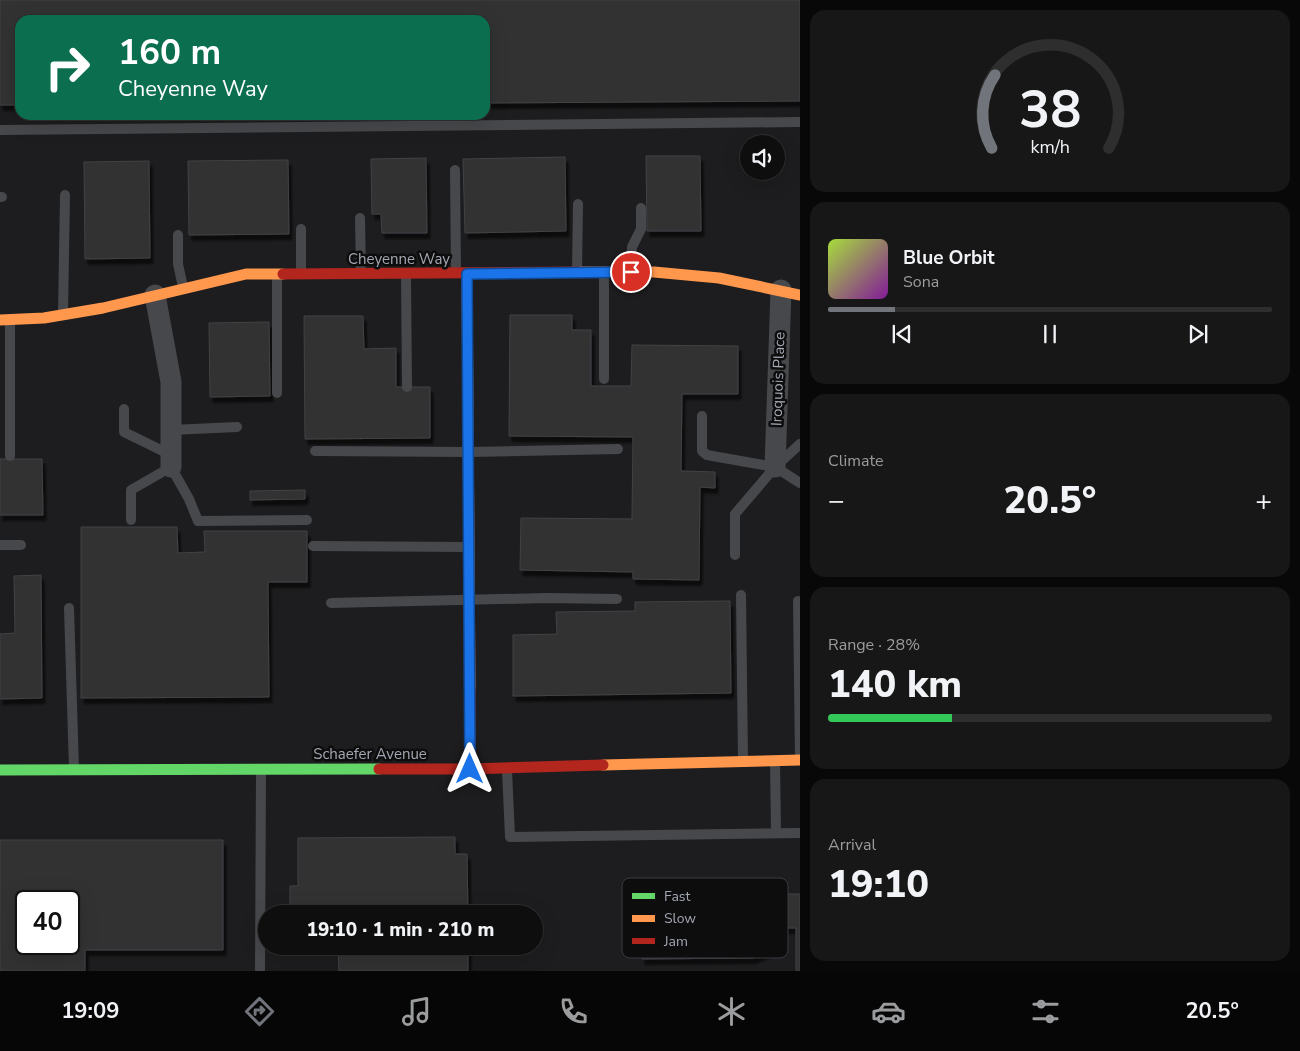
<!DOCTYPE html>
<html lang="en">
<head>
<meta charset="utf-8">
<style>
  body { margin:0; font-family:"Nunito Sans",sans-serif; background:#171717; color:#f1f3f6; height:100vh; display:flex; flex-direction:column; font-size:19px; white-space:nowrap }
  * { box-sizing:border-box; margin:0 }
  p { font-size:16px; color:#9b9c9e }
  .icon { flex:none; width:28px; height:28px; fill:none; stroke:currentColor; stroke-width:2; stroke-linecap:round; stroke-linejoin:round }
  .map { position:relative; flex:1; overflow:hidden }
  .side { display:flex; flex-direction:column; gap:10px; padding:10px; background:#080808; width:500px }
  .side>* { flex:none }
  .hud { position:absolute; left:15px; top:15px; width:475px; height:105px; border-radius:15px; box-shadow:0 5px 20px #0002,0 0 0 1px #2e2e2e; background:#0b6e4f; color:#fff; overflow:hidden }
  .tools { position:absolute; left:740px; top:135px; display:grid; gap:10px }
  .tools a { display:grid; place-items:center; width:45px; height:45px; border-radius:50%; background:#0e0e0e; box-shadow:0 5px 20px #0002,0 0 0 1px #2e2e2e; font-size:25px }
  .speed { position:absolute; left:15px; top:890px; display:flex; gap:10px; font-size:25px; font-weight:700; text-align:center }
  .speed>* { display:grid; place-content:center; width:65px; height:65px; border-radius:50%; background:#0e0e0e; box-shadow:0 5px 20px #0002,0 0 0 1px #2e2e2e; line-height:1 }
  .speed .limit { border:2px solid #111; border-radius:8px; background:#fff; color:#111 }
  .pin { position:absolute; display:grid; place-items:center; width:42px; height:42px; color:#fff; margin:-21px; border:2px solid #fff; border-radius:50%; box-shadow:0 1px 5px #0007 }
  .me { position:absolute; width:55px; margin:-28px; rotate:0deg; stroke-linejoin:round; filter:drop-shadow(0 0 4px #0008) }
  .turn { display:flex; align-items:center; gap:18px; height:105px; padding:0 20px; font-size:22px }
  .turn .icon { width:65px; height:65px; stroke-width:2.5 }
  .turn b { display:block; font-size:35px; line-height:42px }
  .big { font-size:38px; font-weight:800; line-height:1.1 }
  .side .widget { flex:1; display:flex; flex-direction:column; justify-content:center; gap:8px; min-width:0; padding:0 18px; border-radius:15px; background:#171717 }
  .side .dial { align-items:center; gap:0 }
  .dial svg { height:130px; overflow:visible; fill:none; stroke:#2e2e2e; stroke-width:7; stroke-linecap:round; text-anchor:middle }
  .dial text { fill:#f1f3f6; stroke:none }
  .song { display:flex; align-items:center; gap:15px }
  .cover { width:60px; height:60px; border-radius:8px; background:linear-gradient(135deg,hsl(80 70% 55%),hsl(290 70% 35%)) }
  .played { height:5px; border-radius:2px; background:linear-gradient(90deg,#71747b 15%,#2e2e2e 15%) }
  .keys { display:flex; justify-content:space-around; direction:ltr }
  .heat { display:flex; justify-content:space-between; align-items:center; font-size:28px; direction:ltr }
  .charge { height:8px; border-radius:4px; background:linear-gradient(90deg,#34c759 28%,#2e2e2e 0) }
  .trip { position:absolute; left:258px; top:905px; width:285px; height:50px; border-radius:25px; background:#0e0e0e; box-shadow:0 5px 20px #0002,0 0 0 1px #2e2e2e; font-weight:800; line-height:50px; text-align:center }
  .dock { display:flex; height:80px; justify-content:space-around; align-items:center; background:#060606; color:#9b9c9e }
  .dock .icon { width:35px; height:35px }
  .dock .selected { color:#71747b }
  .dock b { font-size:22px; color:#f1f3f6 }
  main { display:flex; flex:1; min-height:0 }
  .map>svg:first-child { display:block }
  .built { fill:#1d1d1f; fill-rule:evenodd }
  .building { fill:#303033; stroke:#424346; fill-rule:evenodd; filter:url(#shadow) }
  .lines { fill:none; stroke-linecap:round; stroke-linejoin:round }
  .lane { stroke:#47484b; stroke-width:10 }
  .street { stroke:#47484b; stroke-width:21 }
  .fast { stroke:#63d668; stroke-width:11 }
  .slow { stroke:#ff974d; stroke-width:11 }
  .jam { stroke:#b3261e; stroke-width:11 }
  .route-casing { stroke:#114b97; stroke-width:12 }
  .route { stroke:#1a73e8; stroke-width:9 }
  .labels { text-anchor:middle; stroke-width:5; stroke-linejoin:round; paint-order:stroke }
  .street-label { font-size:15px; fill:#a4a8b3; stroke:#0d0d0e }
  .key { fill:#0d0d0e; stroke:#3a3c40; stroke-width:1 }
  .key-label { font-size:14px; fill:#a4a8b3 }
</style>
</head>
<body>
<main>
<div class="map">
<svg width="800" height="971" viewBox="0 0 800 971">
  <defs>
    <filter id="shadow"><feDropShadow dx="3" dy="5.5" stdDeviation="1" flood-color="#0009"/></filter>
  </defs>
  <rect width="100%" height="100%" fill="#121213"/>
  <path class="built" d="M0,0H800V971H0ZM20,20H485V115H20ZM749,144H776V171H749ZM26,901H69V944H26ZM266,914H534V946H266Z"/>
  <path class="building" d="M0,0H800V101L485,103V20H20V105H0Z
    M646,156H700L701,231H647Z
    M565,157L566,231L465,233L463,159Z
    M426,158L427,233H382L381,214H372L371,159Z
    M288,160L289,234L189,235L188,161Z
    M149,161L150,258L85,259L84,162Z
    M510,315H572V330H591V386H631L632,345L738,346V394H682L681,471L715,472V488L700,487L699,580L633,579V572L520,570L521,518L632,519L633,437L509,436Z
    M304,316H363L364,349L396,348V387H430V438L305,439Z
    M269,322L270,396L210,397L209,323Z
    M0,459H42L43,515H0Z
    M305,490V499L250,500V491Z
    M81,527H177L178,553L205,552L204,531H307V582H268L269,697L81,698Z
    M41,575L42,698L0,699V634L15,633L14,576Z
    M730,601L731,693L513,696V635L557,634L556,612L635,611V602Z
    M455,837V854H467L468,914H290V886H298V838Z
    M0,840H223V950H85V971H0ZM26,901H69V944H26Z
    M641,892H702V904H742V913L784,912L783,894H800V971H796V928H784L771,937L770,951L753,958L642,959Z
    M338,946H468V971H339Z"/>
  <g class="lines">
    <path class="lane" d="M0,130L800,122
      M455,170L456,273
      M0,197H2
      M360,218L361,273
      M301,229V273
      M178,235V264L183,287
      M631,271L632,247L641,229V208
      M577,272L578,204
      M406,275L407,387
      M63,314L65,195
      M10,320V456
      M604,379V273
      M277,393V274
      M124,409V432L171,455
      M702,416V451L707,455L775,467L800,483
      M171,430L237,427
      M315,451L468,452L618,449
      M131,520V490L171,467L189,499L198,521L307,520
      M0,545H21
      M313,546L467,547
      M735,555V514L775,467L800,444
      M741,595L743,761
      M798,601L800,759
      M331,603L547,598L617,599
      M69,608L74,769
      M775,761L776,833
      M507,770L510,837L800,833
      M260,971L261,770"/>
    <path class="street" d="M155,295L171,382V467
      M775,467L781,290"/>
    <path class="fast" d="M0,770L379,769"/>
    <path class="slow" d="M580,272H654L719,278L800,295
      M467,274L470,688
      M0,320L44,318L103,308L246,274H283
      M603,765L800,760"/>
    <path class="jam" d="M283,274L580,272
      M470,688V769
      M379,769H470L603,765"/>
  </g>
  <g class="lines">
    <g class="route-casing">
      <path id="route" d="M470,769L467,274L631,272"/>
    </g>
    <use href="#route" class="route"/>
  </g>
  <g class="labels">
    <g class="street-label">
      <text x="399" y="264">Cheyenne Way</text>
      <text transform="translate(778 379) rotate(-88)" y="5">Iroquois Place</text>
      <text x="370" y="759">Schaefer Avenue</text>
    </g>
  </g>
  <rect x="622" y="878" width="166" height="80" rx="8" class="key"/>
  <rect x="632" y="893" width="23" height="6" fill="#63d668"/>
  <rect x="632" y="915" width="23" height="7" fill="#ff974d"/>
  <rect x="632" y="938" width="23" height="6" fill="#b3261e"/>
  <g class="key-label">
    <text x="664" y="901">Fast</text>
    <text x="664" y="923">Slow</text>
    <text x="664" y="946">Jam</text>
  </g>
</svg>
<div class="tools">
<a><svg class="icon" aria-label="sound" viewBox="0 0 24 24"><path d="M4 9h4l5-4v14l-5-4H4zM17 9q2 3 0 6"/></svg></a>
</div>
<div class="speed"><div class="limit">40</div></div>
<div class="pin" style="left:631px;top:272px;background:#d93025"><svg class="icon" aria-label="arrive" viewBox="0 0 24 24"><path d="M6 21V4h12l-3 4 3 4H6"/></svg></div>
<svg class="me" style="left:470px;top:769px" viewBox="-20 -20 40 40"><path d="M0-17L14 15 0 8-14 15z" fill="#1a73e8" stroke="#fff" stroke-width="4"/></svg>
<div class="trip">19:10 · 1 min · 210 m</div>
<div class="hud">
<div class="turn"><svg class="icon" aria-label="right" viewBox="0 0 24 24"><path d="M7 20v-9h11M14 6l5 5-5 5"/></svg><div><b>160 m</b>Cheyenne Way</div></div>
</div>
</div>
<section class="side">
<div class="widget dial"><svg viewBox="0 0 100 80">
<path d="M14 69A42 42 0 1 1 86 69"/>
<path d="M14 69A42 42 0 0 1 16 24" stroke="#71747b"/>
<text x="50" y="56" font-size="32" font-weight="700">38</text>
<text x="50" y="72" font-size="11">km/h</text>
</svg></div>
<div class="widget">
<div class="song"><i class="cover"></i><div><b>Blue Orbit</b><p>Sona</p></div></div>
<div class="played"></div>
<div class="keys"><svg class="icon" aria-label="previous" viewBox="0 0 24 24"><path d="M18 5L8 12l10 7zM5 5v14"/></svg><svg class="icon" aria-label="pause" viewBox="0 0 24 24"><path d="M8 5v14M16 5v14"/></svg><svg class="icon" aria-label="next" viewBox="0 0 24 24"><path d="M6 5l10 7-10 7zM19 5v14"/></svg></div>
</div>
<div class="widget"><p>Climate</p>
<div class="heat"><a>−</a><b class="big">20.5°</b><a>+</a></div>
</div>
<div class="widget"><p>Range · 28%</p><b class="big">140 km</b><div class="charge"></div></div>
<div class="widget"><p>Arrival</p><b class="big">19:10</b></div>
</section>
</main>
<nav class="dock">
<b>19:09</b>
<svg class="icon selected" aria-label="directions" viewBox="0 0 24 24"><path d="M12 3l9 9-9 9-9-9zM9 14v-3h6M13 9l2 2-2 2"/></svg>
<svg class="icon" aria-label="music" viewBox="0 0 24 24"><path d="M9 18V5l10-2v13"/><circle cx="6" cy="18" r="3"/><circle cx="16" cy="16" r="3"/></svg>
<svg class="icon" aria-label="phone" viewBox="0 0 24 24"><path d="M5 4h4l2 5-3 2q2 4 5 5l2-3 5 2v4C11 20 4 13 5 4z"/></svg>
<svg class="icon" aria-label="climate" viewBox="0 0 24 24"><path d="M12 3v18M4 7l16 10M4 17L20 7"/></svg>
<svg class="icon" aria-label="car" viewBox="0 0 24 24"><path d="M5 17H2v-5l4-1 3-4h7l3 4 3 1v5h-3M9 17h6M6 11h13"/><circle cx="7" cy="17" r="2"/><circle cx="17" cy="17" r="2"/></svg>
<svg class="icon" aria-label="filters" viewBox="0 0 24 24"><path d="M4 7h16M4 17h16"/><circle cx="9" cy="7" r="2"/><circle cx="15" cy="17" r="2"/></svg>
<b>20.5°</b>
</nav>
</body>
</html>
